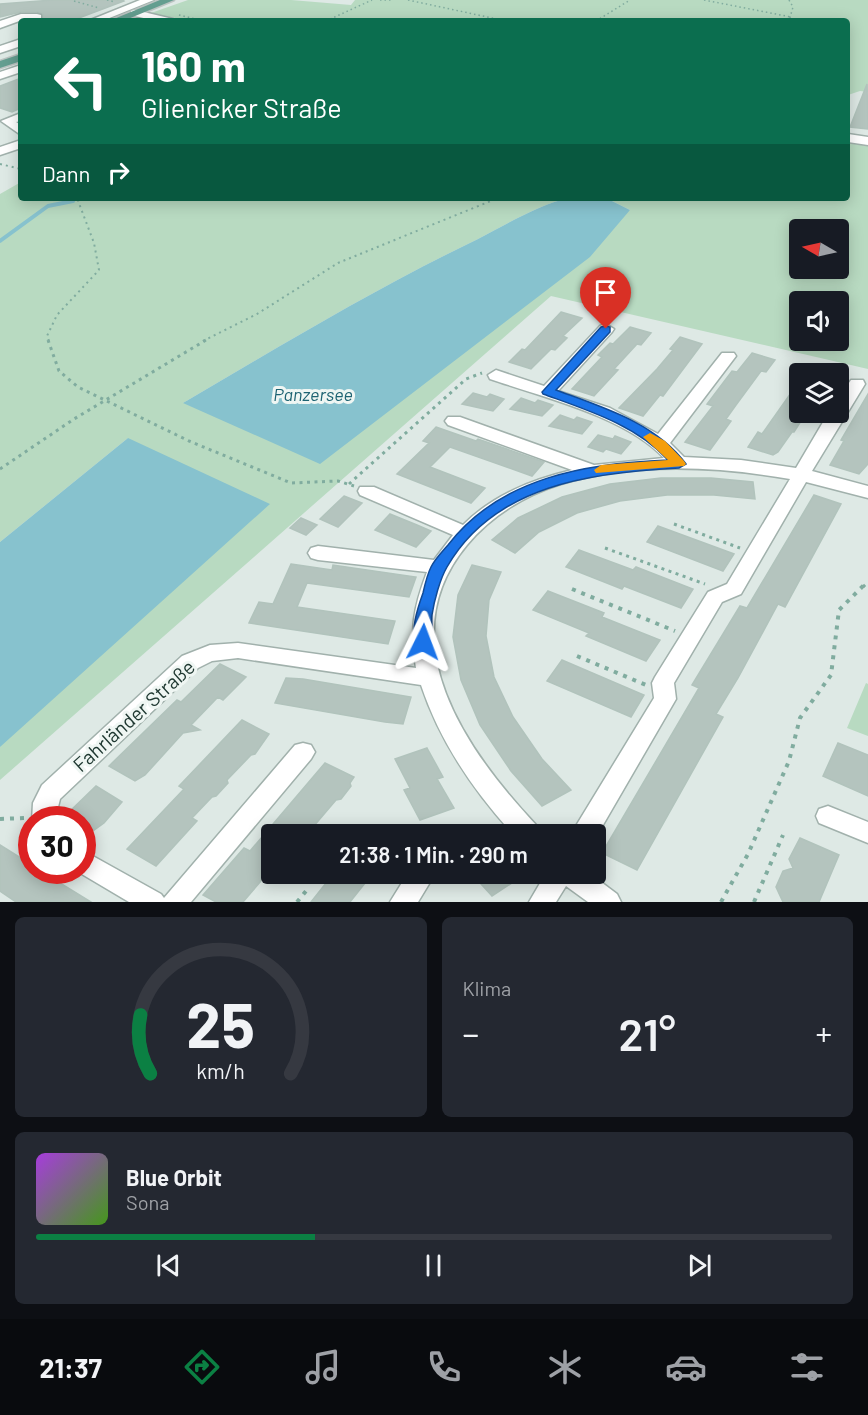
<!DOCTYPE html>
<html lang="de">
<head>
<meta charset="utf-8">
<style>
  body { margin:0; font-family:Barlow,sans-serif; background:#242831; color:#f1f3f6; height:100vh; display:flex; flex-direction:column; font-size:22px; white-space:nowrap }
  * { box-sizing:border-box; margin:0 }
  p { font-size:20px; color:#9ea1a6 }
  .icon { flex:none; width:33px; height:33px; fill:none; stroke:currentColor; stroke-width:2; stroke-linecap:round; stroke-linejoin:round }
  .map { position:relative; height:902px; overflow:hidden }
  .sheet { display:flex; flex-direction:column; gap:15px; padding:15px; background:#0d0f14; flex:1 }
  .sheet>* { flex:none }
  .banner { position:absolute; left:18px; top:18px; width:832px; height:183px; border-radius:6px; box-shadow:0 3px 15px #0003; background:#0b6e4f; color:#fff; overflow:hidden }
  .needle { width:39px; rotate:279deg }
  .tools { position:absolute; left:789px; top:219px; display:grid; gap:12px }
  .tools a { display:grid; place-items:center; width:60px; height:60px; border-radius:6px; background:#171b24; box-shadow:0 3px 15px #0003; font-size:30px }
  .speed { position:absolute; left:18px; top:806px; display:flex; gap:12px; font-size:30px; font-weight:700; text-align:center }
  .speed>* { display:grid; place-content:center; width:78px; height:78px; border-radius:50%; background:#171b24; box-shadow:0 3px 15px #0003; line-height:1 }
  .speed .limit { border:9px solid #d22; background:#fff; color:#111 }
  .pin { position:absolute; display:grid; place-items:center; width:51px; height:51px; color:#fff; margin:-62px -26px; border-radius:50% 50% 50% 0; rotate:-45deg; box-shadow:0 0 6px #0007 }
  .pin .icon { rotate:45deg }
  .me { position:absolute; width:66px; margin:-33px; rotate:3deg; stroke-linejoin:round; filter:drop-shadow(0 0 4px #0008) }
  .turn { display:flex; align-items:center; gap:21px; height:126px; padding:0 24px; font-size:27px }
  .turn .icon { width:78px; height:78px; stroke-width:2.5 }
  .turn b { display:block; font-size:42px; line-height:51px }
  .then { display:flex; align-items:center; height:57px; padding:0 24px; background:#0003; gap:12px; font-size:22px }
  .big { font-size:45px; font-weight:600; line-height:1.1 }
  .sheet .tile { flex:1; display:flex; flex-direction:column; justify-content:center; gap:9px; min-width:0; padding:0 21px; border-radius:9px; background:#242831 }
  .sheet .dial { align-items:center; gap:0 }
  .dial svg { height:156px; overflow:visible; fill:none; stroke:#363941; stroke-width:7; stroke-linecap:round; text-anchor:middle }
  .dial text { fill:#f1f3f6; stroke:none }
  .song { display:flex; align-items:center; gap:18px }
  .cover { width:72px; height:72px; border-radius:9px; background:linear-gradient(135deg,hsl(280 70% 55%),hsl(100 70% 35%)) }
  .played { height:6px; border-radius:3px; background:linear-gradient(90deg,#0b8043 35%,#363941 35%) }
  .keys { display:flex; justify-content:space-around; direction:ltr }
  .heat { display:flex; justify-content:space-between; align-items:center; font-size:33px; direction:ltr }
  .sheet .tiles { flex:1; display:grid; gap:15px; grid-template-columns:1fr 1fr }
  .tile:last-child { grid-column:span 2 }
  .trip { position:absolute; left:261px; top:824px; width:345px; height:60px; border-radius:6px; background:#171b24; box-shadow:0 3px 15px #0003; font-weight:600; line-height:60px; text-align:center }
  .tab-bar { display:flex; height:96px; justify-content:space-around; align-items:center; background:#090b0e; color:#9ea1a6 }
  .tab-bar .icon { width:42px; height:42px }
  .tab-bar .on { color:#0b8043 }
  .tab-bar b { font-size:27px; color:#f1f3f6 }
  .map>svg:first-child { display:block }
  .green { fill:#b8dac1; fill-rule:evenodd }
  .water { fill:#87c2ce }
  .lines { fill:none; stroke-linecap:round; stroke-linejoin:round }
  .stream { stroke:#87c2ce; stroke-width:4 }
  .building { fill:#b4c4be; stroke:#b1c3bc; stroke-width:1.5 }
  .minor-casing { stroke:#a1b1ac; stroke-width:3 }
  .major-casing { stroke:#bcc4c2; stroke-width:3 }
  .path-far3 { stroke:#80ac9f; stroke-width:1.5; stroke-dasharray:1.5 3; stroke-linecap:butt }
  .path-far2 { stroke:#80ac9f; stroke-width:2; stroke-dasharray:2 4; stroke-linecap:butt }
  .path-far1 { stroke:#80ac9f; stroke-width:3; stroke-dasharray:3 4.5; stroke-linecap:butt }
  .path { stroke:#80ac9f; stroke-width:4; stroke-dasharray:4 6; stroke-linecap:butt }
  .minor { fill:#fff; fill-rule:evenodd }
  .major { fill:#649e90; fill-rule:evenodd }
  .route { fill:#1a73e8; stroke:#114b97; stroke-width:1.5 }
  .slow { fill:#f59e0b }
  .labels { text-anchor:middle; stroke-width:6; stroke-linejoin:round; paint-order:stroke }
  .water-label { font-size:18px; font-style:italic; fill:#1d6372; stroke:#eff6f3 }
  .near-street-label { font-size:20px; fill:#203932; stroke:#eff6f3 }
</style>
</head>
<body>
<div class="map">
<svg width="868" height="902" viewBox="0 0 868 902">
  <rect width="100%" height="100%" fill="#dee9e5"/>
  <path class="green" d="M188,0H291L351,5L355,0H868V92L860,91L848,95V21H288C277,17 265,20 253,21C219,25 184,21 151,13Z
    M848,143L868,146V369L551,296L0,780V747L128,438L0,542V194L21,182V198H569C540,204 505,225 478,239C376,288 280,346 183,403L630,210L606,198H848ZM800,230H838V268H800ZM800,302H838V340H800Z
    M866,683L868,684V736L847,728Z"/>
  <path class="water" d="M569,198H606L630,210L590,257L320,464L183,403C280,346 376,288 478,239C505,225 540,204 569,198Z
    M128,438L270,504L0,747V542Z"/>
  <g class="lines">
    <path class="stream" d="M0,241L48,206L73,201"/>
  </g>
  <path class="building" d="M53,0H123L124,1L71,21H42L43,14L37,12H21L0,17V4Z
    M21,78V108L12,112L0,108V86Z
    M867,84L868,129L850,127Z
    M561,312L582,318L563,336L567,338L555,350L551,349L531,369L509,362L522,349L525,350Z
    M630,327L651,333L641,345L637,344L614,369L618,370L594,396L572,389L602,357L598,355L610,343L613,344Z
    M680,337L702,344L663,396L660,395L643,416L619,408L657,369L673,350L670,349Z
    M752,353L775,360L766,372L761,371L736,405L726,419L731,421L710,450L685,442L713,406L707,404L732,371L737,372Z
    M800,380V417L803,418L794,432H792L778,452L773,455L748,447L758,432L762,434Z
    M473,393L487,397L490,394L504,399L493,411L462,404Z
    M868,394V464L859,474L830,465L844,441L841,440Z
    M521,398L535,403L538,400L553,405L542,416L510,409Z
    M560,415L574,420L577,417L592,422L582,434L549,426Z
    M436,427L476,441L478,439L544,462L532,476L450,447L430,467L485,488L471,503L397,474L429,443L423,441Z
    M598,435L613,439L615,436L631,442L621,454L606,449L603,452L588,447Z
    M661,478H711L753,482L755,499L714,495H667L620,501L577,513L539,532L515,553L492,540L518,518L562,497L610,484Z
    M814,495L841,504L785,607L778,604L738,678L716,714L723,717L637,870L602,853L699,688L692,685L740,606L747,608Z
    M344,496L362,503L338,527L320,519Z
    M390,514L417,525L431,531L416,547L375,530Z
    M301,518L317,525L306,535L290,528Z
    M658,526L734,554L723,571L647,542Z
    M579,550L633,570L636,567L693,589L681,608L624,586L622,589L566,567Z
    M291,564L332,570L333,565L416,577L409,597L307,583L297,607L395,621L388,644L249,623L259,602L273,604Z
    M472,565L501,572L489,600L486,636L494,677L513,717L542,759L571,790L542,806L511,771L480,725L461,680L453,637L458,595Z
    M548,591L604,613L602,617L660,640L646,661L586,636L589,633L533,610Z
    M562,660L644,695L631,717L547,681Z
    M220,664L246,677L223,700L218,697L191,725L200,730L183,733L145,775L135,781L109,766L177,700L181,702Z
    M286,678L303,679L411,697L403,724L385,722L275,703Z
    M242,720L269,734L255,754L251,755L227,780L228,783L216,796L212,797L192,818L197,821L156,866L127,849L184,789L179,786Z
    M838,743L868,755V796L823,776Z
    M427,748L443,777L437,779L454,808L420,820L404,790L410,788L395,759Z
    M325,763L354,777L350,783L351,786L341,799L336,800L313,827L315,834H272V868L243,902H216L203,895L244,848L250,851Z
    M96,786L122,802L104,823L94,830L82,823V819H76L67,814Z
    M800,838L839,855L819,902H783L776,887L783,871L793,868L789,859Z
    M0,845L32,865V870H39L91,902H16L0,891Z
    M334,873H373L350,902H311Z
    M471,873H527L492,896Z"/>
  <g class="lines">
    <g class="minor-casing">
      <path id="minor" d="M140,0H154L102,21H88Z
        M135,10L173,19L174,21H156L131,15V11Z
        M37,14L41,15V19L22,20L0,28V21L21,14Z
        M21,39V46L0,53V46Z
        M21,65V72L0,79V72Z
        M21,113V121L16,122L21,125V135L1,121Z
        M848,134L868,137V145L848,142Z
        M21,140V148L0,155V147Z
        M606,324L614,329L612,332L558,391L610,408L658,434L722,353H734L736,356L670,443L684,457L741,460L796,468L829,412H838V399L851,380H863L865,384L812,471L868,486V498L806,482L741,594L722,602L674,683L676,699L596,837V834H571L654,698L652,683L655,677L708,592L727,584L790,479C715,466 634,462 561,484C525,495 491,516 467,545C387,641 468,753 538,827L542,834H513C473,790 440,742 421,685L238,658L212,661L198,668L60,799L55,819L32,821L33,803L42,785L182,656L210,645L238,643L416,668C410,629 413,609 427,572L318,560L311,558L308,553L311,548L318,546L434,560L453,535L360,495L358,491L360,487H374L463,525C493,495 531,480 572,470L448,425L445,421L448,417H460L594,465L664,458C626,417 543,397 490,379L488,375L496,370L544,386L600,326Z
        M303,743L311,745L315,752L311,759L191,902H129L75,870H82V850L161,894L164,898L295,745Z
        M828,806L868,822V843L819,823L816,816L819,809Z
        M408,873L435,874L418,902H390Z
        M546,873H589L617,894L621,902H588L566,886L556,902H529Z"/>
    </g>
    <g class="major-casing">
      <path id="major" d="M160,0H174L123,21H109Z
        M21,54V61L0,68V61Z"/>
    </g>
    <path class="path-far3" d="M107,0L115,2
      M380,0H391
      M408,0L506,21
      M704,0L791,17
      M789,0L793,7L789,21
      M74,1L99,8
      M179,15L204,21
      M326,21L372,0
      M596,21L630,0"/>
    <path class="path-far2" d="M0,164L21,169
      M49,341L47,336L57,315L99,270L94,243L77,198
      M203,341L257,314L338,263L498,198"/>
    <path class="path-far1" d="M48,340L59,371L78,387L189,441L291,483L338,481L354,486
      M0,469L74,419L206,340
      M349,484L466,379L482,373
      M674,524L740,548
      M605,548L705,584
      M863,587L868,582"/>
    <path class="path" d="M572,589L675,631
      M577,656L646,685
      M0,819L25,818
      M297,902L306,891
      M721,902L748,854L789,761L800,718L831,675L839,610L864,585
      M754,902L783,835"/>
    <use href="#minor" class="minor"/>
    <use href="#major" class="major"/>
  </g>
  <path class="route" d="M606,326L610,327V332L556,390C602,407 656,423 686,464L679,468C593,472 494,485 447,567C440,579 434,601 432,615C431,625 434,638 429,647H417C409,633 418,607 423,593C425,584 427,575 431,567C435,559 442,552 448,545C500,477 588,463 668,460C636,425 587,410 543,394L542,392L601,327Z"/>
  <path class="slow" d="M650,433L665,441L684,461L686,464L684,466L596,473L594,470L601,465L668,460L643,437Z"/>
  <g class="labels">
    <g class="water-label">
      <text x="313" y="401">Panzersee</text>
    </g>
    <g class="near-street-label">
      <text transform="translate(134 716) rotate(-42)" y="7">Fahrländer Straße</text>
    </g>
  </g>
</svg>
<div class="tools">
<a><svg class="needle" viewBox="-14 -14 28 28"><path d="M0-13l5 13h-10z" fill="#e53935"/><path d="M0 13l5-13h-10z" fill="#9ea1a6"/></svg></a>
<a><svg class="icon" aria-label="sound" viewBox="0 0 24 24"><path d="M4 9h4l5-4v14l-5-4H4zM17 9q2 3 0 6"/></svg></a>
<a><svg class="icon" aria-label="layers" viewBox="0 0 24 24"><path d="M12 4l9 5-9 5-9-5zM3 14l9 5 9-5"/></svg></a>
</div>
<div class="speed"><div class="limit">30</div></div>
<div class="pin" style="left:606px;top:329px;background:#d93025"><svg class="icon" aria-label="arrive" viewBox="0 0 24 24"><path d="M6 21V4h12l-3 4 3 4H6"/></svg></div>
<svg class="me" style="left:423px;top:642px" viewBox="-20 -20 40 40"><path d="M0-17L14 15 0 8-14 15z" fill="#1a73e8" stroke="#fff" stroke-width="4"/></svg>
<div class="trip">21:38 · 1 Min. · 290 m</div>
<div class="banner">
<div class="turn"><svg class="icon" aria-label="left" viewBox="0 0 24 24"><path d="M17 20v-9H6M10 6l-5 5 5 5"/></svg><div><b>160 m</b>Glienicker Straße</div></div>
<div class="then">Dann<svg class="icon" aria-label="right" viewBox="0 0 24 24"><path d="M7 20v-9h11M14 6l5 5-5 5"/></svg></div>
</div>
</div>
<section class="sheet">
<div class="tiles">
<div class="tile dial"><svg viewBox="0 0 100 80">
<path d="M14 69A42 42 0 1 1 86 69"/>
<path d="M14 69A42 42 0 0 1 9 39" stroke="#0b8043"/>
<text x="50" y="56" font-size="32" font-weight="700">25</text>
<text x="50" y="72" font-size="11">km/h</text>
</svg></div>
<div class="tile"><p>Klima</p>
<div class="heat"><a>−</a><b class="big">21°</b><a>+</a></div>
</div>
<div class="tile">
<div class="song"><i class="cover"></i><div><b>Blue Orbit</b><p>Sona</p></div></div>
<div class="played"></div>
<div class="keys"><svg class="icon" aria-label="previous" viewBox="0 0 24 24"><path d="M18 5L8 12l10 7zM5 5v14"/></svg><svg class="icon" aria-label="pause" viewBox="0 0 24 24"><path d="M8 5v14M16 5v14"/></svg><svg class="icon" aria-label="next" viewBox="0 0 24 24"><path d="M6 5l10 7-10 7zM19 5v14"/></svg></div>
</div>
</div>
</section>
<nav class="tab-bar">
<b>21:37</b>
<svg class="icon on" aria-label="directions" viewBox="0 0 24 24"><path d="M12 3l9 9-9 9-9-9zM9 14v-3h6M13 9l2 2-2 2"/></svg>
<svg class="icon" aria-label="music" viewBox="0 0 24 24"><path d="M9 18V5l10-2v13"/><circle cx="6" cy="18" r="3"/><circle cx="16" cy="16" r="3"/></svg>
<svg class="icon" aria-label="phone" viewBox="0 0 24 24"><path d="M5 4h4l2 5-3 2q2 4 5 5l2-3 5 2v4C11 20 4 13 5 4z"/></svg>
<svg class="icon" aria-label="climate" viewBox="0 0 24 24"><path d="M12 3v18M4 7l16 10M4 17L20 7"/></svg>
<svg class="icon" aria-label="car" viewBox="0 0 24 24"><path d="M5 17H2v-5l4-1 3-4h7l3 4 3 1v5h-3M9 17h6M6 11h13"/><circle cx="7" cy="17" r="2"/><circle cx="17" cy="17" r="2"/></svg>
<svg class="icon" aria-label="filters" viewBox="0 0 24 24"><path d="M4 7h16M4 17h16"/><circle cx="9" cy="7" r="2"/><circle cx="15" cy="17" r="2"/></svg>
</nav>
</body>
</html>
